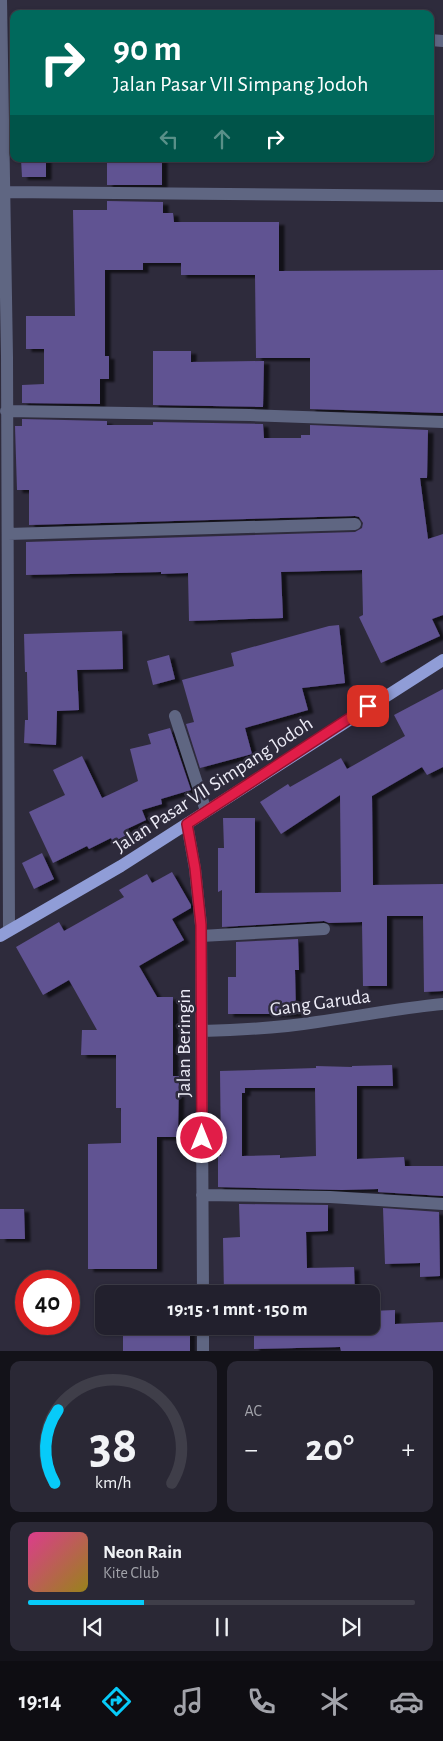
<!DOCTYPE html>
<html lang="id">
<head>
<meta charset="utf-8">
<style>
  body { margin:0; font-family:"Alegreya Sans",sans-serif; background:#2a2835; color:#f1f3f6; height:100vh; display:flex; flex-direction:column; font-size:19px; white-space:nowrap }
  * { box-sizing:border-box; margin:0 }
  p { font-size:16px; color:#a2a3aa }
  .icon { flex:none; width:28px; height:28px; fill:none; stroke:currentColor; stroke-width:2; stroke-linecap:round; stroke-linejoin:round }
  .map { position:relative; height:1351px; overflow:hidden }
  .drawer { display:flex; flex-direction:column; gap:10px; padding:10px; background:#131219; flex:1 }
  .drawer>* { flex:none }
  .guide { position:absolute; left:10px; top:10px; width:424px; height:152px; border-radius:10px; box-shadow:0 1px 4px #0004,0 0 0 1px #3f3e49; background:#00695c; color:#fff; overflow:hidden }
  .speed { position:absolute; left:15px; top:1270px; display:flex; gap:10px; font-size:25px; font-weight:700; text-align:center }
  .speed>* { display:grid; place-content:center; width:65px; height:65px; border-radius:50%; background:#22202d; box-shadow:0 1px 4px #0004,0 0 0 1px #3f3e49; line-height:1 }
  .speed .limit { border:8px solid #d22; background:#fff; color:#111 }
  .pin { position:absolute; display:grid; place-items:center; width:42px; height:42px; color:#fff; margin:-21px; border-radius:10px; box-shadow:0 2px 8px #0006 }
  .me { position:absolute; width:55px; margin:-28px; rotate:0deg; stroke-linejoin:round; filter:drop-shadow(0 0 4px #0008) }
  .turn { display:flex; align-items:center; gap:18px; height:105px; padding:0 20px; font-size:22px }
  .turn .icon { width:65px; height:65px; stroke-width:2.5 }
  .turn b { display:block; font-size:35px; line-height:42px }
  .lanes { display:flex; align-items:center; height:48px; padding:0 20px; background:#0003; justify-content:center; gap:25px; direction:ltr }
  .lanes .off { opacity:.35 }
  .big { font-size:38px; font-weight:700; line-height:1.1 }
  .drawer .tile { flex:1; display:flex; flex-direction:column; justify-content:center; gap:8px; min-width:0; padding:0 18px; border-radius:10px; background:#2a2835 }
  .drawer .dial { align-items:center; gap:0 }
  .dial svg { height:130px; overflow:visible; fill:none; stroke:#3f3e49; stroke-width:7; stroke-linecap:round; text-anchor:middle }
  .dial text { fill:#f1f3f6; stroke:none }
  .song { display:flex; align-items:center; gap:15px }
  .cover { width:60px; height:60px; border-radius:8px; background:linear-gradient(135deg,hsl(330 70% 55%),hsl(50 70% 35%)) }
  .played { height:5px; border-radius:2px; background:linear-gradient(90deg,#07cbf9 30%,#3f3e49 30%) }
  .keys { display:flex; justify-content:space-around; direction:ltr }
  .heat { display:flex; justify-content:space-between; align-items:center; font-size:28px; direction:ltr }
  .drawer .tiles { flex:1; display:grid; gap:10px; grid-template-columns:1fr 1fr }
  .tile:last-child { grid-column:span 2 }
  .trip { position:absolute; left:95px; top:1285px; width:285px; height:50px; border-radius:10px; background:#22202d; box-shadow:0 1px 4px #0004,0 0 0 1px #3f3e49; font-weight:700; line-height:50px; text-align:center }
  .tab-bar { display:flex; height:80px; justify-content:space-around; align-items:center; background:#0e0d12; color:#a2a3aa }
  .tab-bar .icon { width:35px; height:35px }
  .tab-bar .active { color:#07cbf9 }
  .tab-bar b { font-size:22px; color:#f1f3f6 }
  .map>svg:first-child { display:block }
  .building { fill:#615292; fill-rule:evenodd; filter:url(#shadow) }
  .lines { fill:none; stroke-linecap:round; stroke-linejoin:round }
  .minor { stroke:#5f6682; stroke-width:12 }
  .major { stroke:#909dd7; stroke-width:12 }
  .route-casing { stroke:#92132f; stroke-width:12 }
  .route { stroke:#e11d48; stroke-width:9 }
  .labels { text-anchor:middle; stroke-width:5; stroke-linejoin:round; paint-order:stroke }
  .street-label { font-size:20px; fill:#ecebf6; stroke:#2e2b3c }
</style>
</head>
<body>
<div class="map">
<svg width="443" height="1351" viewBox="0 0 443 1351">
  <defs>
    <filter id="shadow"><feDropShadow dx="5.5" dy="3" stdDeviation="1" flood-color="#0009"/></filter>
  </defs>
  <rect width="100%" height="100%" fill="#2e2b3c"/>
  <path class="building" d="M21,159H46V177H22Z
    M107,159H162V185H107Z
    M107,201L163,202V213H173L174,222H279V271L443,270V413L310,409V358H256L255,275H181V263H143V270H105V356H109V379H100V404L22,403V385L44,384V349H26V316H75L73,210H107Z
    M153,351H191V362L264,361L263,407L153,405Z
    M22,419L107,421V425H153V422L263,424L264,438H301V435H310V425L428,430L427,478H420L428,539L443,534V615L432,619L440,636L381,663L359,617L363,615L362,570L281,572L283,618L189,621L188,573L161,574V572L26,575V542L355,532L362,528L363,523L359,517L355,516L29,525V490H17L15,426H22Z
    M339,625L345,683L302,688L308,710L245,728L252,754L200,768L186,724L194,722L182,680L234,666L231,653L329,626Z
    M122,631L123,669L77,670L79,710L57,711L56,745L24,743L25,720H28L27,672H25L24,634Z
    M169,655L175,679L153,685L147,661Z
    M443,689V767L427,775L422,767L372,796L373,885L443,884V991L424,992L423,916H387V986H363L362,922L329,923L324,921L222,927V890L218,892V848H224L223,818H255V893L341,892L340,795L281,834L260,802L288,784L290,787L341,758L347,769L405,736L394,715Z
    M170,728L191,790L161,799L162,804L142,810L146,820L127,829L129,834L113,842L111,838L89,849L87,846L53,863L29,812L65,795L53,770L82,756L102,798L138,781L130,749L151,744L148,734Z
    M42,853L54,879L34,889L22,863Z
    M172,872L191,905V908L172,919L184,940L139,966L157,997H173V1076H179L178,1137H157V1269H88V1144L121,1143V1108H116V1055H81L82,1030H97L69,980L43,995L16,947L59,922L64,931L124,897L119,890L147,874L152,883Z
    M298,939L299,970H295L296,1014H228V977H236V942Z
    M392,1065L393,1086H357V1159L404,1157L405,1166H443V1196L378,1192V1189L342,1190L218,1187V1156H221L220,1071L316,1068V1066L352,1067V1066ZM245,1088H315L316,1156L280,1158V1155L242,1156V1093H245Z
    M239,1204L328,1205V1231L306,1232L307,1268L354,1267L355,1294H224L223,1238L240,1237Z
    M383,1208L439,1212L440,1276L420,1277V1263L385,1264Z
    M0,1209H24L25,1239H0Z
    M395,1310V1324L443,1322V1351H341L340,1347L254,1349V1326H371V1311Z
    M123,1326H190V1351H123Z"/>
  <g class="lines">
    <path class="minor" d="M1,0L7,357L9,930
      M430,40L443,41
      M4,192L443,196
      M6,411L250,415L443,422
      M8,534L355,524
      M175,716L206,811
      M187,824L195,869L201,925L203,1294
      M201,936L324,929
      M202,1031C241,1030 279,1028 317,1022C359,1016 401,1008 443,1004
      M202,1195L330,1197L443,1204
      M203,1326V1351"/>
    <path class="major" d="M0,936L121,866L443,660"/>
  </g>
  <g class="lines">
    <g class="route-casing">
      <path id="route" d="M202,1138L201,925L195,868L187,824L368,706"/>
    </g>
    <use href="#route" class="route"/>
  </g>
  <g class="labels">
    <g class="street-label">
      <text transform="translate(213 784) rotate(-33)" y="7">Jalan Pasar VII Simpang Jodoh</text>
      <text transform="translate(320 1002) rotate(-8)" y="7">Gang Garuda</text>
      <text transform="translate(183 1043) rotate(-90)" y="7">Jalan Beringin</text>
    </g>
  </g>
</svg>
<div class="speed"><div class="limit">40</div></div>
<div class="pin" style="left:368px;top:706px;background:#d93025"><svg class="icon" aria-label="arrive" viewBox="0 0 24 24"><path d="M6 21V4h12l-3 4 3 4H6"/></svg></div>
<svg class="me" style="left:202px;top:1138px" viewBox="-20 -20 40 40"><circle r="17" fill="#e11d48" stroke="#fff" stroke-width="3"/><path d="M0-11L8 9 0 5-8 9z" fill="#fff"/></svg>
<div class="trip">19:15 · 1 mnt · 150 m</div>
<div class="guide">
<div class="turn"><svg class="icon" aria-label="right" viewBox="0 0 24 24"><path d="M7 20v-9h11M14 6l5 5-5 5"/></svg><div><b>90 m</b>Jalan Pasar VII Simpang Jodoh</div></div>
<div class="lanes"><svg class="icon off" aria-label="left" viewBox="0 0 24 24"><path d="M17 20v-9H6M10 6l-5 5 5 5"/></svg><svg class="icon off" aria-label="ahead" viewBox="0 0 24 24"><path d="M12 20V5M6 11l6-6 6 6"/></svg><svg class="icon" aria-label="right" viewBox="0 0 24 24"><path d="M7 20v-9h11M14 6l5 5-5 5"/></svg></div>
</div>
</div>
<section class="drawer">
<div class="tiles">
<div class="tile dial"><svg viewBox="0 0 100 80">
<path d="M14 69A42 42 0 1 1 86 69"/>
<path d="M14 69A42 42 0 0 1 16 24" stroke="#07cbf9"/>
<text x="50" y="56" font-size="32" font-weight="700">38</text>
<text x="50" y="72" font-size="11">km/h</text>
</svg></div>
<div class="tile"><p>AC</p>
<div class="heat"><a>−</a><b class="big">20°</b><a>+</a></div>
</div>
<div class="tile">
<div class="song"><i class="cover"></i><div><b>Neon Rain</b><p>Kite Club</p></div></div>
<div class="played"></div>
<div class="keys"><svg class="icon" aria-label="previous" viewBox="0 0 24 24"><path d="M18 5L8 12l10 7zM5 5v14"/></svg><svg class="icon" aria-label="pause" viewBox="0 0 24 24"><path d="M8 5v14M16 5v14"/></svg><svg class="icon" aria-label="next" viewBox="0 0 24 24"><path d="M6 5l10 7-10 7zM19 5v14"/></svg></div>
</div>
</div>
</section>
<nav class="tab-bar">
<b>19:14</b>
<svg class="icon active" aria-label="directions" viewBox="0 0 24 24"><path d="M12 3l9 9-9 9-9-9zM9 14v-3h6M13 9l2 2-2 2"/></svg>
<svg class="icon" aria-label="music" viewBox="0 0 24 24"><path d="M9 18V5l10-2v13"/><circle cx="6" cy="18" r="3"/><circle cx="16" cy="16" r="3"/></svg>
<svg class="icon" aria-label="phone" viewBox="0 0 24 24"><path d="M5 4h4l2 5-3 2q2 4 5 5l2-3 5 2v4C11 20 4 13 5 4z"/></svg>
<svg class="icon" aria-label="climate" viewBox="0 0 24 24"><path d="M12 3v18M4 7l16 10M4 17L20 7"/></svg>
<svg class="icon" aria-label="car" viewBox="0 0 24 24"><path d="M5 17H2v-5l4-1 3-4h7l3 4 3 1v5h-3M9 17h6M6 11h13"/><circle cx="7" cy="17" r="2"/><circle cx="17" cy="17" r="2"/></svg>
</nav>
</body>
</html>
